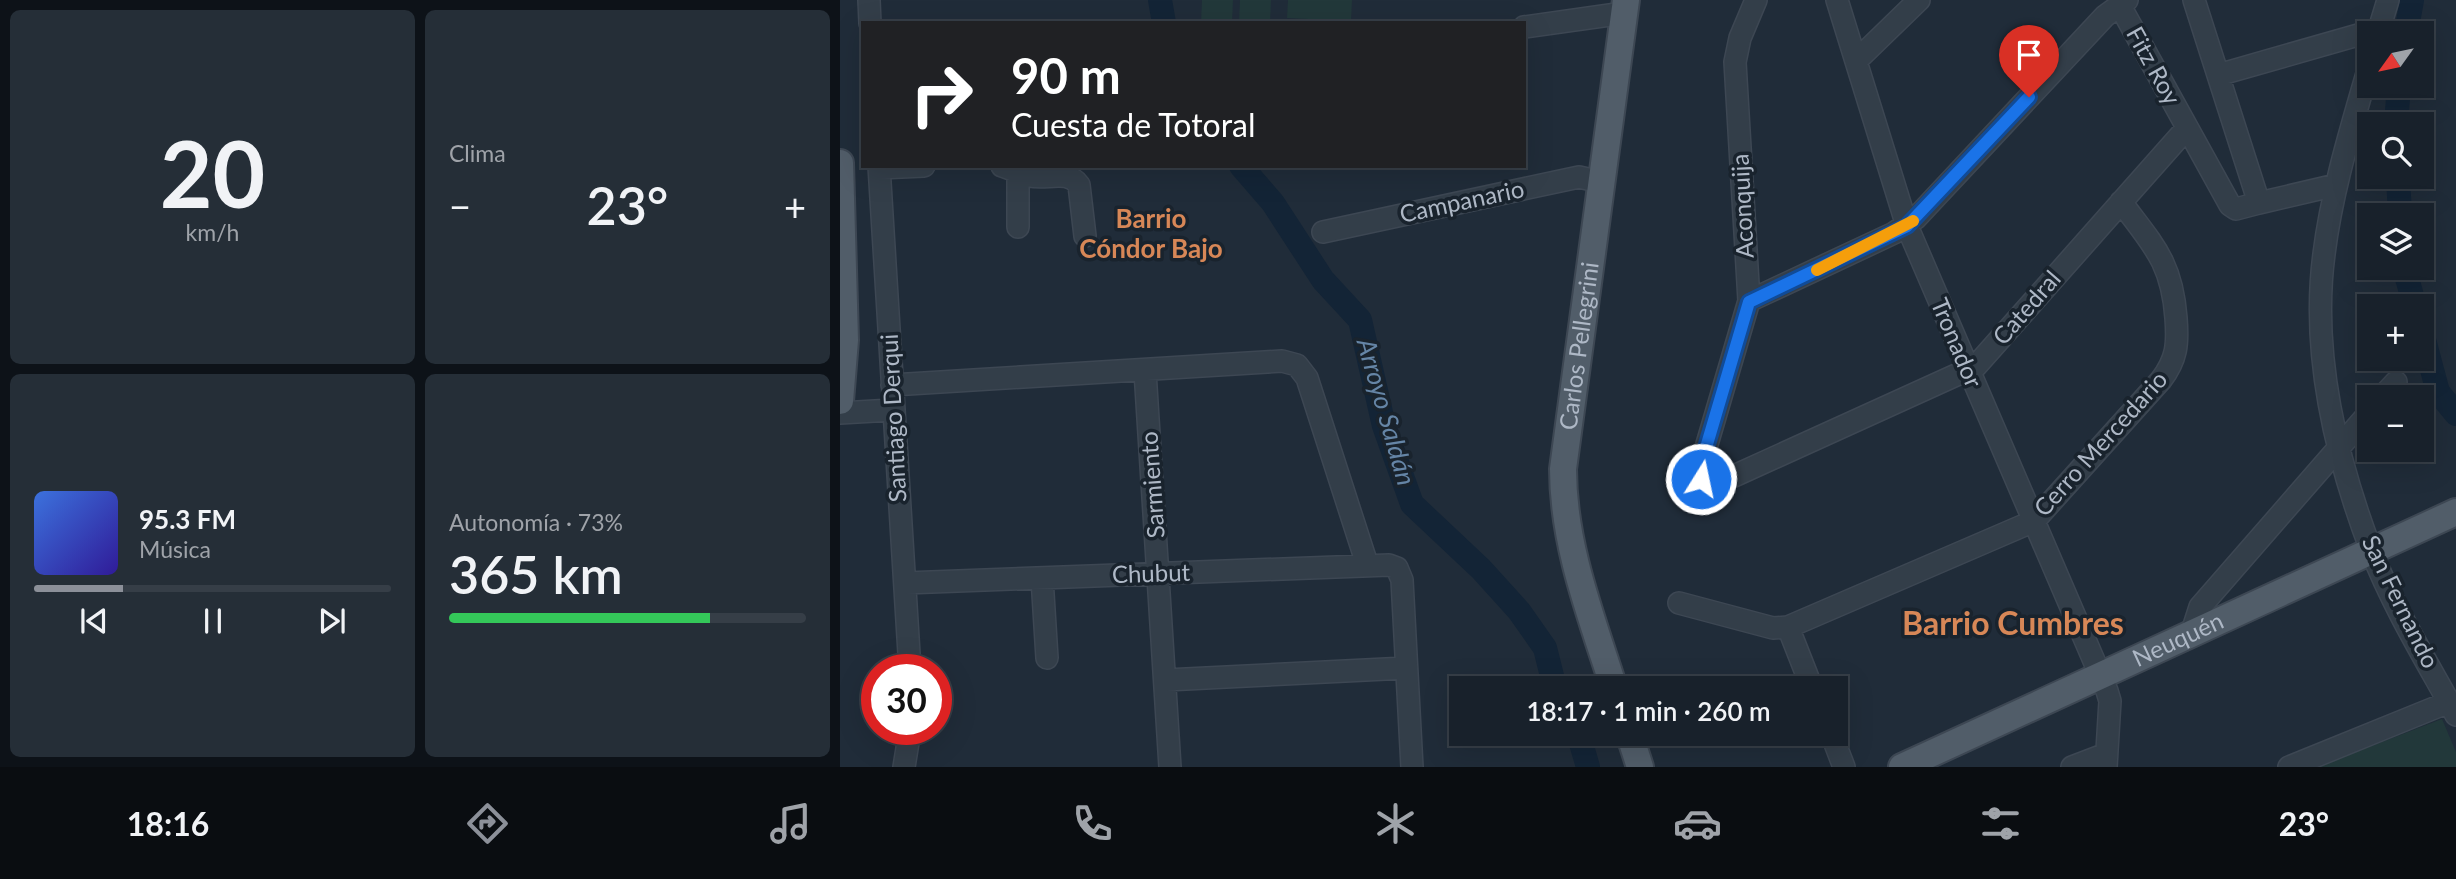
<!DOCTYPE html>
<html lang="es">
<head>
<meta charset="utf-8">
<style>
  body { margin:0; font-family:Lato,sans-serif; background:#252e37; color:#f1f3f6; height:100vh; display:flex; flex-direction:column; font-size:26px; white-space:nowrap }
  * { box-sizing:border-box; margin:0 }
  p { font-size:23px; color:#9fa3a9 }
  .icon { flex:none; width:38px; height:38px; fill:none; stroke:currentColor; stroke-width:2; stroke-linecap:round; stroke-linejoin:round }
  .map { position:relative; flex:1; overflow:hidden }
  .details { display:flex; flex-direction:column; gap:10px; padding:10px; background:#0d1218; width:840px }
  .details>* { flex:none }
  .top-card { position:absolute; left:21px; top:21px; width:665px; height:147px; border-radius:0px; box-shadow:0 7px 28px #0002,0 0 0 2px #363e47; background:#202124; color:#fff; overflow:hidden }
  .needle { width:46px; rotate:237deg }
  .tools { position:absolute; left:1517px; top:21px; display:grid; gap:14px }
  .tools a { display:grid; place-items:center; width:77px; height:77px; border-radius:0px; background:#18212b; box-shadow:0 7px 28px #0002,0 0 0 2px #363e47; font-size:35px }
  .speed { position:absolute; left:21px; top:654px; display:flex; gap:14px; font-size:35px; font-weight:700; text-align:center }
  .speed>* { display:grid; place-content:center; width:91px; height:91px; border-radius:50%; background:#18212b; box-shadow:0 7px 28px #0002,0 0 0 2px #363e47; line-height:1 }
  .speed .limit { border:10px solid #d22; background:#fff; color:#111 }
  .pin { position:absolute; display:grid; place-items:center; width:60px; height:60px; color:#fff; margin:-72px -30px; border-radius:50% 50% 50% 0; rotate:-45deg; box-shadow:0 0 7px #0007 }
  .pin .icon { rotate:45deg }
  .me { position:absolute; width:77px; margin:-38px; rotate:10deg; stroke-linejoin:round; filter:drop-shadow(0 0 5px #0008) }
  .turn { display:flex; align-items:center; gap:24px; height:147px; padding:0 35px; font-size:32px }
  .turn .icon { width:91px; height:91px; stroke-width:2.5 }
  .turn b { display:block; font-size:49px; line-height:60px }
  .big { font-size:52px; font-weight:600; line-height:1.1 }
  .details .tile { flex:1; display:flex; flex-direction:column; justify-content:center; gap:10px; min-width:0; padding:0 24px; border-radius:10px; background:#252e37 }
  .details .dial { align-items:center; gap:0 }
  .dial b { font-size:91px; line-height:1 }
  .song { display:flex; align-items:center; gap:21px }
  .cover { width:84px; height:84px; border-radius:10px; background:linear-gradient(135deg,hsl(220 70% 55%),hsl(250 70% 35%)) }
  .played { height:7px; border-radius:4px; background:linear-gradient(90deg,#8c9099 25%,#363e47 25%) }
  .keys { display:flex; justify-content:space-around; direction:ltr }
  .heat { display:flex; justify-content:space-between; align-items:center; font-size:38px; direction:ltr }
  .charge { height:10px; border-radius:5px; background:linear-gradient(90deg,#34c759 73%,#363e47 0) }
  .details .tiles { flex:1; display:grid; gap:10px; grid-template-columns:repeat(2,1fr) }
  .trip { position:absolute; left:609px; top:676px; width:399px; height:70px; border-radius:0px; background:#18212b; box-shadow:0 7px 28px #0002,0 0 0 2px #363e47; font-weight:600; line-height:70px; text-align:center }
  .menu { display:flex; height:112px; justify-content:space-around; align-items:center; background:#0a0d11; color:#9fa3a9 }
  .menu .icon { width:49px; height:49px }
  .menu .on { color:#8c9099 }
  .menu b { font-size:32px; color:#f1f3f6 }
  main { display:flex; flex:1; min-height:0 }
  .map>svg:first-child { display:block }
  .green { fill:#22383a }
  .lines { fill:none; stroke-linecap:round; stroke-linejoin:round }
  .river { stroke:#132436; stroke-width:24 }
  .minor-casing { stroke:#3d4753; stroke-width:24 }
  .major-casing { stroke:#3d4753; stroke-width:30 }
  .minor { stroke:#333e49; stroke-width:21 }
  .major { stroke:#515d69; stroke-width:26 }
  .route-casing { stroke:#114b97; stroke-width:18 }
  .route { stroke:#1a73e8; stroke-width:12 }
  .slow { stroke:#f59e0b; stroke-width:12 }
  .labels { text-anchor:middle; stroke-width:7; stroke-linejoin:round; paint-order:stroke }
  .street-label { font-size:24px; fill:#aeb8c6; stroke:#19232d }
  .neighbourhood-label { font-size:26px; font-weight:bold; fill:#d78757; stroke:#19232d }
  .water-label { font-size:26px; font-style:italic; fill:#6585a6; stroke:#19232d }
  .district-label { font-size:32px; font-weight:bold; fill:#d78757; stroke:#19232d }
</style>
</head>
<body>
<main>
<section class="details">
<div class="tiles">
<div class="tile dial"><b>20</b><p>km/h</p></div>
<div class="tile"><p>Clima</p>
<div class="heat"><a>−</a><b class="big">23°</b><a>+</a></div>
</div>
<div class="tile">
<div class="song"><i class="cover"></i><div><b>95.3 FM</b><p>Música</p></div></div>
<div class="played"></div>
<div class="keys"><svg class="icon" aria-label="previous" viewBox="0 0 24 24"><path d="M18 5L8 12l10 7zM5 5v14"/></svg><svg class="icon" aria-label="pause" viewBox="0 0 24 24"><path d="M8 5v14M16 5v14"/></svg><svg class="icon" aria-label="next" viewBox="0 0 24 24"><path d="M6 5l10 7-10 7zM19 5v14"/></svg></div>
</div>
<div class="tile"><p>Autonomía · 73%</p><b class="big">365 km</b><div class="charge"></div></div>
</div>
</section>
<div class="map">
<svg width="1616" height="767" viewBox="0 0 1616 767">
  <rect width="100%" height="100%" fill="#202c39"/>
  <path class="green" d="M362,0H393L392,23H361Z
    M400,0H431L430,23H399Z
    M448,0H512L511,21L447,18Z
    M1602,719L1616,752V767H1477Z"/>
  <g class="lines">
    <path class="river" d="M320,0L324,23
      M1566,33L1572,0
      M1556,124L1559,86
      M401,166L433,203L483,280L520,320L544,426L572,504L641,569L679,611L705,648L715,688
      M1558,177L1560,215
      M1564,268L1575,306
      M1582,332L1598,392L1616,414
      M738,733L748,767"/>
    <g class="minor-casing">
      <path id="minor" d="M29,0L30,23
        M916,0L900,38L895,62L909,301L860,468C861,478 862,484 872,486L1136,366L1347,128
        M997,0L1067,226L1267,691L1270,701L1266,767
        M1279,4L1390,205L1396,209L1419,203L1354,0
        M684,27L784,13
        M1538,33L1548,0
        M1016,61L1079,0
        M1530,63C1512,126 1492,189 1484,254C1471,352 1496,458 1531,550C1553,607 1587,662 1616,715
        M1378,75L1539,29
        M39,166L70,670
        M162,166C172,169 181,174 190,176C207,180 228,169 239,185L245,236
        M39,168L84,166
        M1419,203L1496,185
        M178,227V172
        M483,232L739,177L761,182
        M909,301L1054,233L1076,218L1265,16L1287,0
        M305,371L330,767
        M52,385L442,361L457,365L467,378L527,564
        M1542,397L1556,382
        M0,413L52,410
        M202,578L207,658
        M65,583L549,565L557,568L562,580L572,767
        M839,603L933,628L948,627L1194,521L1321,380C1337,359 1338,344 1336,318C1332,262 1313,245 1281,202
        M948,627L972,688
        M1351,635L1360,607L1530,412
        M326,680L566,668
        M991,733L1004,767
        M64,767L70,730
        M1232,767L1266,754
        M1449,767L1609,702"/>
    </g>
    <g class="major-casing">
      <g id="major">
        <path d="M0,163L5,340L0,401"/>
        <path id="s1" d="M774,688C751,616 723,545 723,469L786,0"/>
        <path d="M789,733L800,767"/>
        <path id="s2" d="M1062,767L1616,512"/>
      </g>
    </g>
    <use href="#minor" class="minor"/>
    <use href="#major" class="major"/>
  </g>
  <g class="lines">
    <g class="route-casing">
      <path id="route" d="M861,479L860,468L909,302L1067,226L1189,97"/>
    </g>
    <use href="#route" class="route"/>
    <path class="slow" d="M977,270L1073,221"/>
  </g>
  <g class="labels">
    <g class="street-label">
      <text transform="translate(1313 66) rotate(61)" y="8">Fitz Roy</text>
      <text transform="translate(622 202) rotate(-12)" y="8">Campanario</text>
      <text transform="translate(903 206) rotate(-93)" y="8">Aconquija</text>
      <text transform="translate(1187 308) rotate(-49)" y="8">Catedral</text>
      <text transform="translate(1116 343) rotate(67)" y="8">Tronador</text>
      <text dy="8" stroke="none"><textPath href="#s1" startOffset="350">Carlos Pellegrini</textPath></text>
      <text transform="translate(54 418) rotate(-93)" y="8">Santiago Derqui</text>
      <text transform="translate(1261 444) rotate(-48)" y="8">Cerro Mercedario</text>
      <text transform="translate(313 485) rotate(-94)" y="8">Sarmiento</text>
      <text transform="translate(311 574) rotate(-2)" y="8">Chubut</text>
      <text transform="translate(1560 602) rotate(64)" y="8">San Fernando</text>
      <text dy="8" stroke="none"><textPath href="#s2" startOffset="304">Neuquén</textPath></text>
    </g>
    <g class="neighbourhood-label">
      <text x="311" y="228">Barrio<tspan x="311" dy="30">Cóndor Bajo</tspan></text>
    </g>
    <g class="water-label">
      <text transform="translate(546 412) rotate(74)" y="9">Arroyo Saldán</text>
    </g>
    <g class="district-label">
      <text x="1173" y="635">Barrio Cumbres</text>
    </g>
  </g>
</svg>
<div class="tools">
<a><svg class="needle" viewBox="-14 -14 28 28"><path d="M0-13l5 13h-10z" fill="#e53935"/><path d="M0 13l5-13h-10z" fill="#9fa3a9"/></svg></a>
<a><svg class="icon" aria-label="search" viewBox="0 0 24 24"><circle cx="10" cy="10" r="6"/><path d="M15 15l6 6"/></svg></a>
<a><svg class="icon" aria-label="layers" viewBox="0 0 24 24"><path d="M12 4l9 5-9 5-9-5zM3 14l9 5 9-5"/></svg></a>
<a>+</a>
<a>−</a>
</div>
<div class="speed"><div class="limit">30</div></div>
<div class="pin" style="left:1189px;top:97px;background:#d93025"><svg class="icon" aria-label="arrive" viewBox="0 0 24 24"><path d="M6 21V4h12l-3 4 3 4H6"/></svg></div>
<svg class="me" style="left:861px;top:479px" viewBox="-20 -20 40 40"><circle r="17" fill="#1a73e8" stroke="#fff" stroke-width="3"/><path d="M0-11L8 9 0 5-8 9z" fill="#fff"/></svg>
<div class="trip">18:17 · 1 min · 260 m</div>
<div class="top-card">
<div class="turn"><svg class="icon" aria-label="right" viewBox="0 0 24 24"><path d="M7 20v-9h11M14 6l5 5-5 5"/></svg><div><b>90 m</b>Cuesta de Totoral</div></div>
</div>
</div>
</main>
<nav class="menu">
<b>18:16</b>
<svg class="icon on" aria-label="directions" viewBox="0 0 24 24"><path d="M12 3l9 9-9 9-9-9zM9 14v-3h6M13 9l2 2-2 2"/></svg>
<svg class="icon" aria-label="music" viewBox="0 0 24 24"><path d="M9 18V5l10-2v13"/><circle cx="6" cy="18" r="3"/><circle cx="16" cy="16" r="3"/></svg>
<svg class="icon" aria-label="phone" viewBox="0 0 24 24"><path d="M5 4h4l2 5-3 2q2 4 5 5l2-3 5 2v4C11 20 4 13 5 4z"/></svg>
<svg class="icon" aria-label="climate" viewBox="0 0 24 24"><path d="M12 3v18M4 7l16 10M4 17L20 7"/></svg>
<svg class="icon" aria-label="car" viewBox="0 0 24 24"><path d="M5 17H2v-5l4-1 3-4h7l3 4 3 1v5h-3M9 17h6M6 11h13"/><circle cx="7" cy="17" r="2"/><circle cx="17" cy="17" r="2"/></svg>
<svg class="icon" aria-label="filters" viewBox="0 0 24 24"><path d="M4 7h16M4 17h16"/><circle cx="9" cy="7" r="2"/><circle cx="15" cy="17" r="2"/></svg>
<b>23°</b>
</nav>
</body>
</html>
